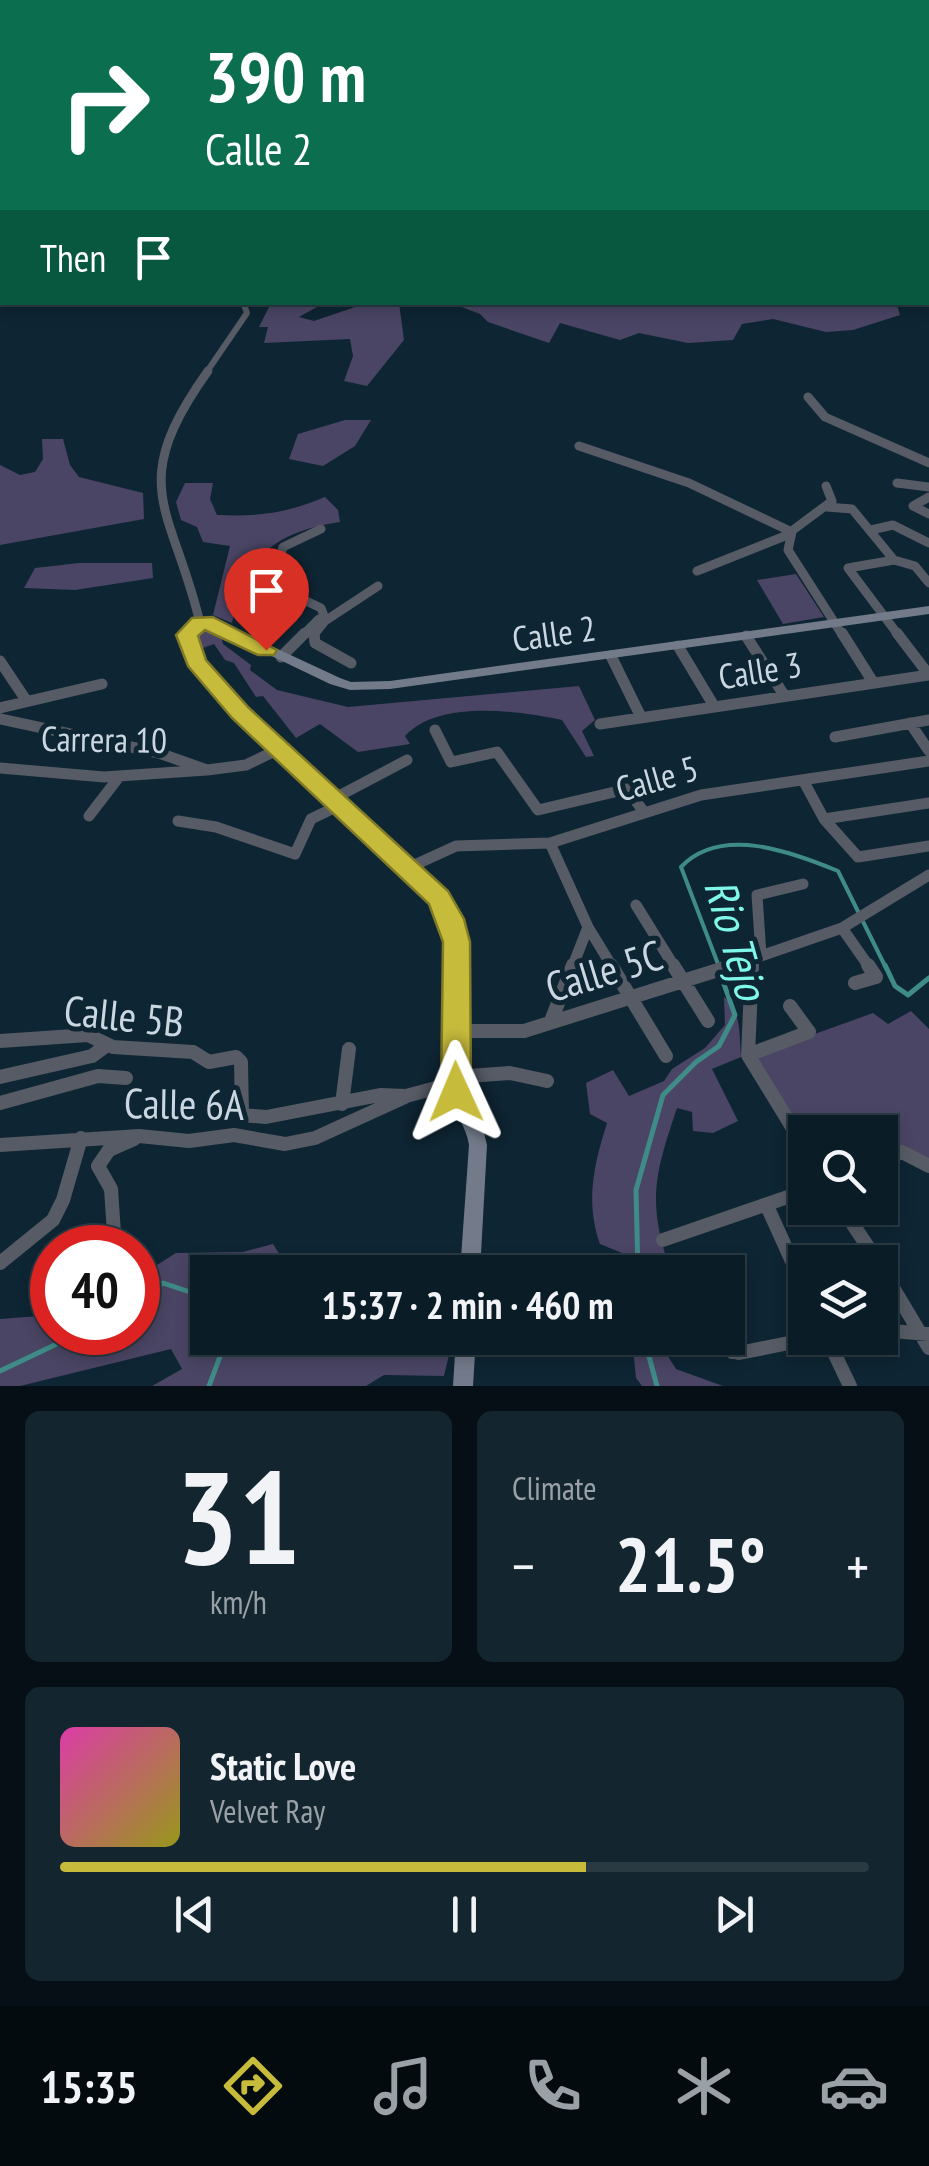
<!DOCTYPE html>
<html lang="en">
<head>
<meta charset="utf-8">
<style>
  body { margin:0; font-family:"PT Sans Narrow",sans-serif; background:#13252e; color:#f1f3f6; height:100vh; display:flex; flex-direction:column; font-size:38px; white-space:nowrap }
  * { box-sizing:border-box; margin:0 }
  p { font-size:32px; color:#99a1a7 }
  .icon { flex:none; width:55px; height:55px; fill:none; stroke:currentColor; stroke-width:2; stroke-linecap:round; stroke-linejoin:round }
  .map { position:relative; height:1386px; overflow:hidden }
  .side { display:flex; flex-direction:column; gap:25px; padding:25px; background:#060f15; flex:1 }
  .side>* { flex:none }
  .banner { position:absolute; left:0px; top:0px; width:930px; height:305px; box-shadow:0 5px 15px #0003,0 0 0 2px #2a3a43; background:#0b6e4f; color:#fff; overflow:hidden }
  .tools { position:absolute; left:788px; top:1115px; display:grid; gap:20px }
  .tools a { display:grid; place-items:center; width:110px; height:110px; border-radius:0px; background:#0a1c26; box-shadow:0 5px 15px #0003,0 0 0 2px #2a3a43; font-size:50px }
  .speed { position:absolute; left:30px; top:1225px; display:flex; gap:20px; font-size:50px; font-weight:700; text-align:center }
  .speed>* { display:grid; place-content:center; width:130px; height:130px; border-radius:50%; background:#0a1c26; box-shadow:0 5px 15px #0003,0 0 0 2px #2a3a43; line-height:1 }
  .speed .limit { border:15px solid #d22; background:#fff; color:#111 }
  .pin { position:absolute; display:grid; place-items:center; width:85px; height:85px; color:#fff; margin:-102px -42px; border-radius:50% 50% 50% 0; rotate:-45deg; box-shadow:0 0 10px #0007 }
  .pin .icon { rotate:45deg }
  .me { position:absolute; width:110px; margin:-55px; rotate:359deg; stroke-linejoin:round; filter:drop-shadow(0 0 8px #0008) }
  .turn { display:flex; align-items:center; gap:35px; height:210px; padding:0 40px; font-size:45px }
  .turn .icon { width:130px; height:130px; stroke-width:2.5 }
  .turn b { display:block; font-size:70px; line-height:85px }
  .then { display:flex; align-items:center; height:95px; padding:0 40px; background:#0003; gap:20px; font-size:38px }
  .big { font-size:75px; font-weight:700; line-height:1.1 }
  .side .widget { flex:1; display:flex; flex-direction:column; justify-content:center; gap:15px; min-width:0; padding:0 35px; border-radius:15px; background:#13252e }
  .side .dial { align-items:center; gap:0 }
  .dial b { font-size:130px; line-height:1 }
  .song { display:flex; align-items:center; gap:30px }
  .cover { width:120px; height:120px; border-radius:15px; background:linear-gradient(135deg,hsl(320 70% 55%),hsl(60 70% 35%)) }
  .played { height:10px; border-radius:5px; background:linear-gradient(90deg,#c7bb3b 65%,#2a3a43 65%) }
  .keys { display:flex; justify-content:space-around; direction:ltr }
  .heat { display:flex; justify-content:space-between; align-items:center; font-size:55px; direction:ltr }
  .side .tiles { flex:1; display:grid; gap:25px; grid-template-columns:1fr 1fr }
  .widget:last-child { grid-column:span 2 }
  .trip { position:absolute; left:190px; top:1255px; width:555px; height:100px; border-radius:0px; background:#0a1c26; box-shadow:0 5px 15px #0003,0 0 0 2px #2a3a43; font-weight:700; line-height:100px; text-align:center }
  .tabs { display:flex; height:160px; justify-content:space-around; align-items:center; background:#040b0f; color:#99a1a7 }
  .tabs .icon { width:70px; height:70px }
  .tabs .current { color:#c7bb3b }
  .tabs b { font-size:45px; color:#f1f3f6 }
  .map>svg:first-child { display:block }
  .green { fill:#4a4564 }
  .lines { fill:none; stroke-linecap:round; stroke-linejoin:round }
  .stream-far1 { stroke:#3f8b87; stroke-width:4 }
  .stream { stroke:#3f8b87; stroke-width:5 }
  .street-far4 { stroke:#565b65; stroke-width:5 }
  .street-far3 { stroke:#565b65; stroke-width:6 }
  .street-far2 { stroke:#565b65; stroke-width:9 }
  .street-far1 { stroke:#565b65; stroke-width:11 }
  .street { stroke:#565b65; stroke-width:14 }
  .secondary { fill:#737b8b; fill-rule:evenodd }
  .route { fill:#c7bb3b; stroke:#817a26; stroke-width:2.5 }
  .labels { text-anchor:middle; stroke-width:10; stroke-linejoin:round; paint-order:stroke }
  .street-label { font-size:35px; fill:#cad7e1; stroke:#0e2533 }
  .near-street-label { font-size:42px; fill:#cad7e1; stroke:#0e2533 }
  .near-water-label { font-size:45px; font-style:italic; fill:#7ff8e9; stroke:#0e2533 }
</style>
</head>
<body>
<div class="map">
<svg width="929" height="1386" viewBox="0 0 929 1386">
  <rect width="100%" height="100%" fill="#0e2533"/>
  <path class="green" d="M896,302L900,315L853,330L826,332L773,319L742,324L733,340L688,343L639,333L620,340L560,323L549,343L488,322L480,314L451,303Z
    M271,303H324L299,317L314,321L367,303H399L404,340L367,386L344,381L353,356L350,339L264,343L268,327H259Z
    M345,420H371L355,446L323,466L289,459L298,434Z
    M42,439H63L70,465L79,477L143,493L144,519L0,545V465L20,475L35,472L43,459Z
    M185,483H213L210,499L217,515C257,517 288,513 325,497L338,510L340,522C271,533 248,556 232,623L213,615L230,546L203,542L197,527L181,520L176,502Z
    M79,563H152L153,578L75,590L24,588L35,568Z
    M796,574L824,617L783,624L757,580Z
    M209,627L220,632L223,644L251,665L250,670L277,690L348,707L579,686L595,720L582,731L594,756L586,757L562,720C518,711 439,699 405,736L410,744L358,752L320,724L296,738L263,696L256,697L234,663L225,660L214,644L200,649L197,636L200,629Z
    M724,997C742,1010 739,1037 741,1057L712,1069L738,1121L713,1133L693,1131L692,1112L677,1108C654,1176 647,1203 671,1272H625L622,1253L600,1244C585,1202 594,1164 607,1123L590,1114L586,1083L613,1070L629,1096L664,1081L672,1069L705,1048L725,1025Z
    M911,1011L929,1029V1161L891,1140L880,1145V1132H805V1137L754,1056L873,1013L888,1024Z
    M273,1244L291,1272H208V1338H379L398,1346L453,1338L444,1376L384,1375L366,1386H152L182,1369L171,1349L20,1386H0V1319L52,1315V1332H138V1277L176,1253L243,1252Z
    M632,1338H667L664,1350L676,1369L723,1386H642L636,1378Z"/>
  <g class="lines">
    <path class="stream-far1" d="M718,964L681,867C721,825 792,852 838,871L886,968"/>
    <path class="stream" d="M885,965L895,986L908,995L929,978
      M638,1272L636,1190L663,1095L696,1062L719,1046L735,1015L720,973
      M138,1301L163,1283L205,1297L208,1304
      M644,1338L657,1386
      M0,1371L82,1332
      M209,1386L225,1343L222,1338"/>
    <path class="street-far4" d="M435,0L439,2"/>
    <path class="street-far3" d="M206,373L247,313L243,302"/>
    <path class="street-far2" d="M808,397L825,417L929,463
      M579,446L689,483L792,532
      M897,483L929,487
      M913,506L929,497
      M913,506L929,514
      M827,507L852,509L894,560L915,566L929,583
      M321,529L283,547L272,585L321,608L324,616
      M871,530L893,525L929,543
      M792,532L788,550L843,636
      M894,560L848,568L899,636
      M697,571L785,536L832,501L826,486
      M200,623C172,506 125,487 208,371
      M302,636L319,619
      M313,636L325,621L378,586"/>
    <path class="street-far1" d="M314,633L315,643L351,663
      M842,633L873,682
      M897,633L929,675
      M746,636L784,695
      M678,646L714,706
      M611,656L641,717
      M281,657L305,633
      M0,661L26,700
      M0,708L102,684
      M0,719L159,753L207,770L246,765L279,749
      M910,723L929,751
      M600,724L929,675
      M435,730L451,762L497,752L538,810L627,789L644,812
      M835,737L929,720
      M0,768L104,777L207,770
      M803,780L824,819L858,857L929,846
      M335,798L407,760
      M89,816L119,777
      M824,819L929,803
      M178,821L216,827L295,854L311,819L342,804
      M550,843L588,927L613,968
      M408,868L456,846L550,843L701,795L929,761
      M636,905L675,968
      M842,928L870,968
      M761,955L757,895L803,884
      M572,968L588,927
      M726,968L842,928L929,875
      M752,968V959"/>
    <path class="street" d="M611,965L666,1056
      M673,965L708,1021
      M752,965L748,1055L805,1148
      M855,983L876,977L868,965
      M551,1021L573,965
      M456,1031H524L734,965
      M0,1041L88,1035L113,1047L193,1052L209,1062L236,1057L241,1062L242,1115L266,1117L380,1095L406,1096L455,1083
      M748,1055L809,1032L790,1006
      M0,1077L92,1056L107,1045
      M455,1077L510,1073L547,1081
      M0,1103L98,1076L126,1078
      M342,1104L349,1049
      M0,1145L139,1136L189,1141L234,1135L285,1144L315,1138L405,1097
      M880,1161L902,1152L929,1166
      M767,1206L805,1290
      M842,1208L878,1262
      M663,1240L805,1191
      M115,1248L111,1189L98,1166L109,1150L134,1139
      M0,1263L53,1220L63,1200L81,1138
      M880,1266L929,1348
      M880,1330L928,1334
      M685,1338L739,1353L814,1338
      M726,1338L732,1352
      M827,1338L850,1386"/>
    <path class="secondary" d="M929,606V614L390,689L350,690L330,684L211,627H203L194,636L202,661L246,710L435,883L453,910L462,934L465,959V985L462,1062L467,1096L483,1129L487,1145L480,1272H460L469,1145C466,1126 454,1112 449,1095C446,1087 446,1079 445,1072C437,1001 468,958 423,891L236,716L191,665L180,635C190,623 197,619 213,619L340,678L351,682L390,681Z
      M456,1338H476L473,1386H453Z"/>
  </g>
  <path class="route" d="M213,617L277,650L274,655H258L205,630L198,636L206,660L249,708L448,891L464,919L470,942L471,1092L467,1101L456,1104L446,1101L441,1092L443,942L429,904L232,718L188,666L176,635L192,618Z"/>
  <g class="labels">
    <g class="street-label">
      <text transform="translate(554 634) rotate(-8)" y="12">Calle 2</text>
      <text transform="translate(760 671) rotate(-9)" y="12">Calle 3</text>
      <text transform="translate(104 740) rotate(1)" y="12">Carrera 10</text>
      <text transform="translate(657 779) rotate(-16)" y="12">Calle 5</text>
    </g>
    <g class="near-street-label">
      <text transform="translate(604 971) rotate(-17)" y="15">Calle 5C</text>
      <text transform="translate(124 1016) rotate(6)" y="15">Calle 5B</text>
      <text transform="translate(184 1104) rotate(1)" y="15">Calle 6A</text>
    </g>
    <g class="near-water-label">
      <text transform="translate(736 939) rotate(74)" y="16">Rio Tejo</text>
    </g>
  </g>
</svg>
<div class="tools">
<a><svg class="icon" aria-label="search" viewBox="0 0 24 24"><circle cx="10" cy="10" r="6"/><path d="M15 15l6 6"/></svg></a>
<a><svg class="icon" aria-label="layers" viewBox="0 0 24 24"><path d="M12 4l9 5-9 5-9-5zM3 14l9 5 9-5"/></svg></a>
</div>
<div class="speed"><div class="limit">40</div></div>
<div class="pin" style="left:266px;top:650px;background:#d93025"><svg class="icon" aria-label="arrive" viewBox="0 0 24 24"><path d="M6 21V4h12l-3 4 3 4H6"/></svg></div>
<svg class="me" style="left:456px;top:1092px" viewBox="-20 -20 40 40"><path d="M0-17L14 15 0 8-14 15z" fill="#c7bb3b" stroke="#fff" stroke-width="4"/></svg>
<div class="trip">15:37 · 2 min · 460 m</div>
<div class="banner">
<div class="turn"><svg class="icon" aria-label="right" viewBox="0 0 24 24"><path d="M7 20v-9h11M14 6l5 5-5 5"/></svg><div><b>390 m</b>Calle 2</div></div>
<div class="then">Then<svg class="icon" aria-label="arrive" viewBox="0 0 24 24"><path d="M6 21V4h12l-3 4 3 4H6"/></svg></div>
</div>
</div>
<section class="side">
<div class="tiles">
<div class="widget dial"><b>31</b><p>km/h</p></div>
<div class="widget"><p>Climate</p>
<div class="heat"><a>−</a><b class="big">21.5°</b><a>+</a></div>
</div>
<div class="widget">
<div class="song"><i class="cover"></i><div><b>Static Love</b><p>Velvet Ray</p></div></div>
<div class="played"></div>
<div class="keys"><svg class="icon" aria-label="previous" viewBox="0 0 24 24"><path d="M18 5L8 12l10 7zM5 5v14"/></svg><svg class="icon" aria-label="pause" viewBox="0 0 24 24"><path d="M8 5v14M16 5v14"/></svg><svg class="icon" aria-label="next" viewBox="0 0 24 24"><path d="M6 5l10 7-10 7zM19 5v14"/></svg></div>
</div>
</div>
</section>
<nav class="tabs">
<b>15:35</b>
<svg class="icon current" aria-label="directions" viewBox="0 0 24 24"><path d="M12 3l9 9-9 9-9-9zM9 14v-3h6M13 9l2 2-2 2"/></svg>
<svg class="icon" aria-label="music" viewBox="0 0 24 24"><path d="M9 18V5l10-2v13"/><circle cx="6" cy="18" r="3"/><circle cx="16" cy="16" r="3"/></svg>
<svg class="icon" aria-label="phone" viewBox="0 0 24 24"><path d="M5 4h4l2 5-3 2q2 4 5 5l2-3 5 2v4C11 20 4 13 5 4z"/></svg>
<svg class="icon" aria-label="climate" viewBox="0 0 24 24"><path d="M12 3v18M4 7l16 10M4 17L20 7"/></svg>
<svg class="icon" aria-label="car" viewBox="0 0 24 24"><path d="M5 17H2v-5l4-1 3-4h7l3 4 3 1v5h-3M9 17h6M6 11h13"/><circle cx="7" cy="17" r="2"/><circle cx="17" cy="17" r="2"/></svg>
</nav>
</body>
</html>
